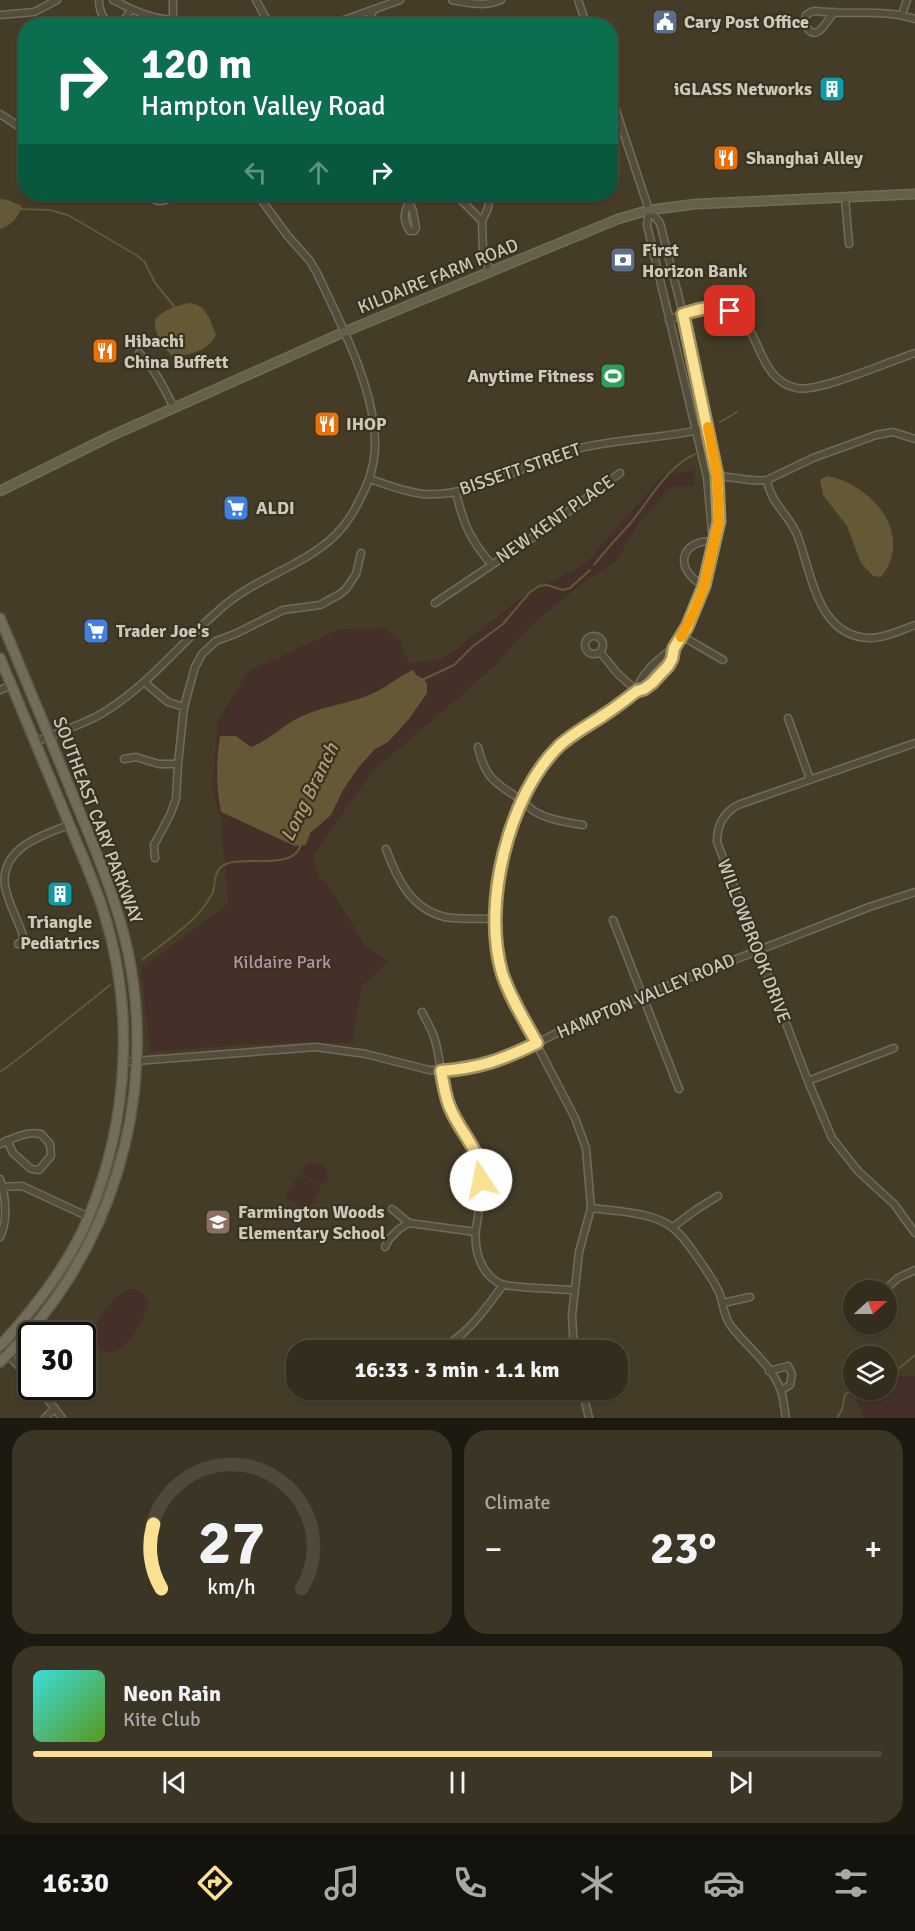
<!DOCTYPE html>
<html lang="en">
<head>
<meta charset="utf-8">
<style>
  body { margin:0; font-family:Signika,sans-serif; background:#3b3526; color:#f1f3f6; height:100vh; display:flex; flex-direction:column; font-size:22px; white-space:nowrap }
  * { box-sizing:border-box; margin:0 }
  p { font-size:20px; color:#a9a8a4 }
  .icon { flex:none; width:33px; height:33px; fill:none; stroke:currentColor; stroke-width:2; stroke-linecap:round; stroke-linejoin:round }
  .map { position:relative; height:1418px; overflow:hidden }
  .drawer { display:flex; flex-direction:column; gap:12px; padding:12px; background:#1c1910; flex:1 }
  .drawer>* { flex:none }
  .banner { position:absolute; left:18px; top:18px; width:600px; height:183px; border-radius:24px; box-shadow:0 2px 4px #0004,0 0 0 2px #4e493b; background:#0b6e4f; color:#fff; overflow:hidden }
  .needle { width:39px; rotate:69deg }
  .buttons { position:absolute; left:843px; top:1280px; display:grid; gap:12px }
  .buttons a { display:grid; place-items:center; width:54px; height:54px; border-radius:50%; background:#332d1d; box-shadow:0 2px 4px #0004,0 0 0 2px #4e493b; font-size:30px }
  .speed { position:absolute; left:18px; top:1322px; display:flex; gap:12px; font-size:30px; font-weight:700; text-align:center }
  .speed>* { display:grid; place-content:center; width:78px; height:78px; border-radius:50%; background:#332d1d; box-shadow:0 2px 4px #0004,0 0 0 2px #4e493b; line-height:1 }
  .speed .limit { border:3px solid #111; border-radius:9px; background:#fff; color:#111 }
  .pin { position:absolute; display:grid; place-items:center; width:51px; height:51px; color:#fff; margin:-26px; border-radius:12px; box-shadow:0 3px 9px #0006 }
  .me { position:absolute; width:66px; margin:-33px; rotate:349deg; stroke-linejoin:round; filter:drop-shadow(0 0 4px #0008) }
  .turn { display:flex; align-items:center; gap:21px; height:126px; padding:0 24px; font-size:27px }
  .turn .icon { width:78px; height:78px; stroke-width:2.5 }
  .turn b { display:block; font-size:42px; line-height:51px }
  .lanes { display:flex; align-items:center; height:57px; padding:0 24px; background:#0003; justify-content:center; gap:30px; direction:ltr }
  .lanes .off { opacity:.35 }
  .big { font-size:45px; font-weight:700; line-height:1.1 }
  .drawer .tile { flex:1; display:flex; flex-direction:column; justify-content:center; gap:9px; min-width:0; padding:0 21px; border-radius:24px; background:#3b3526 }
  .drawer .dial { align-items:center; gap:0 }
  .dial svg { height:156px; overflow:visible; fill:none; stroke:#4e493b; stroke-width:7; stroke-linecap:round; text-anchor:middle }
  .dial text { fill:#f1f3f6; stroke:none }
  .song { display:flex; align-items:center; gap:18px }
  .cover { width:72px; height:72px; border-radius:9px; background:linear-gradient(135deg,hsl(180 70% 55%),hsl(90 70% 35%)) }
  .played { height:6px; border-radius:3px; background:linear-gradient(90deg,#fae191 80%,#4e493b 80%) }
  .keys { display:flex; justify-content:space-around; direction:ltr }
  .heat { display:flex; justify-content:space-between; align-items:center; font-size:33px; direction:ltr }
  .drawer .tiles { flex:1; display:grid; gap:12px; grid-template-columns:1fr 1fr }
  .tile:last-child { grid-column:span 2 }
  .trip { position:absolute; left:286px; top:1340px; width:342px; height:60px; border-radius:24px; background:#332d1d; box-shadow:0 2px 4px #0004,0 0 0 2px #4e493b; font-weight:700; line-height:60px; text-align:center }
  .tab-bar { display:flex; height:96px; justify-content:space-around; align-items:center; background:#14120c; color:#a9a8a4 }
  .tab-bar .icon { width:42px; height:42px }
  .tab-bar .selected { color:#fae191 }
  .tab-bar b { font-size:27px; color:#f1f3f6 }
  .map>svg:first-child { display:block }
  .green { fill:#453029 }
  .water { fill:#655835 }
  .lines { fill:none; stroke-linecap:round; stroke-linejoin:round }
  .stream { stroke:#655835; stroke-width:2 }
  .street-casing { stroke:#716b5a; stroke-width:9 }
  .secondary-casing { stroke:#716b5a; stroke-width:11 }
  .primary-casing { stroke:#605948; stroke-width:12 }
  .street { stroke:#534d3b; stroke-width:6 }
  .secondary { stroke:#666049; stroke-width:8 }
  .primary { stroke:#736c59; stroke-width:9 }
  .route-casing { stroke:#a2925e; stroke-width:15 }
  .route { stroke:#fae191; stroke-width:10 }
  .slow { stroke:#f59e0b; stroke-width:10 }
  .labels { text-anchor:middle; stroke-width:4.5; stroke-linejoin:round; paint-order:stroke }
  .poi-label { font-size:18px; font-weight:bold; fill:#cdc8b9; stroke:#393220; text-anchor:start }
  .street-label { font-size:18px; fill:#cdc8b9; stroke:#393220 }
  .park-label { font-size:18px; fill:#b693a9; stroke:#393220 }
  .water-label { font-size:20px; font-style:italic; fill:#ac9c71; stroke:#393220 }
</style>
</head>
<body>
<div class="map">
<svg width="915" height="1418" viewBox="0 0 915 1418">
  <rect width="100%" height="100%" fill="#443c27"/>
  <path class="green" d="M693,470L695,485L672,487L640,522L615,562L589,578L530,626L497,664L371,773L313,856L319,877L328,884L367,948L389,961L362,986L352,1044C283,1039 219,1047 150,1052L141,968L228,904L221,819L212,788L218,721L247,672L339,629L385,628L399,640L409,664L444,658L522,597L586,563L663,475Z
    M308,1162C320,1161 330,1169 327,1181L321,1184L304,1176L302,1174L304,1166Z
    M299,1174L322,1188L308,1211L285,1197Z
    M129,1289C141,1290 145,1294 149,1304C145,1319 129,1347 114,1352C109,1353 105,1352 100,1351L93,1333C102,1312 109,1300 129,1289Z
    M844,1368L853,1370L854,1389H886L887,1376H915V1418H864Z"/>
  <path class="water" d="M0,199L8,200L22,206C19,217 11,226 0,229Z
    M188,303C206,303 210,320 216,334C211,350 189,355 174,357C162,348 154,334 155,320C162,310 176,306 188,303Z
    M827,476C872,484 915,535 881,577L873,576L861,563L847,526L823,495L820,480Z
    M413,670L416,675L424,679L427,684V693L409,719L388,742L375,749L358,768L343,790L331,815L310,833L306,845L295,846L221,812C216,787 216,761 220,736H236L251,747C270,740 284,724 302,716C322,707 344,704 364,697C382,691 396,678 413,670Z"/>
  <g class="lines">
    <path class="stream" d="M20,209L50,210L68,215L136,255L144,261L155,283L174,306
      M720,422L737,412
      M594,565C605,551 616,539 628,526C649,502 665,468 695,454
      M422,680L454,665L472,647L503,624L529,593L539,586L547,585L563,590L570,588L590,570
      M143,959C163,943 192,924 206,904C208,900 211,896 213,892C216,881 213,870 226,864C245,855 294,872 301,844
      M0,1072L23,1055L110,985
      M886,1372L896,1371L915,1355
      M837,1418L842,1410L845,1394L858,1389"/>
    <g class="street-casing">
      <path id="street" d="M99,0C99,11 107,33 122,21C126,19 129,13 131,9
        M113,0C133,10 150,19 173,20
        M173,0V26
        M256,0L270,26
        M452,0C469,3 484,7 501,0
        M578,0L587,26
        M835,12C826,20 816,47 804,23L806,15L811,12L816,11C849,16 883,8 915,19
        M902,14L907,0
        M0,15L34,12L57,0
        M342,26L344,20L400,0
        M366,26L374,9
        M610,92L649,210L647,225L707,477L713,542
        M0,114L26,131
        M149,194C156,205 166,202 174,194
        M455,194L482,221L483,250L490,273
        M845,198L849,244
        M409,201L413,211L416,228L414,231H410C400,218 406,206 414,194
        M649,210L660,223L683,314L714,456L719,491V521L713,542L708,571L700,597L687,627L674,648
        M482,221L488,208L490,194
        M669,320C774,271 739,377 797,388C817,393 891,361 915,353
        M139,353C155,369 164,388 174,408
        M707,477C727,473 746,483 767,480L813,458L876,435L893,432L915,439
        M370,479C387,485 405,492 423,494C477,498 525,462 576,449C619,438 664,439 708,428
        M767,480C771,505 790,515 798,537C812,575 818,637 870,638C885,638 901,630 915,625
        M456,493C464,525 470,539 491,564
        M704,586C697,582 690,577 686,569C678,550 697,539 713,542
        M435,603L541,532L620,473
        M682,636L723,660
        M585 645a9 9 0 1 1 18 0a9 9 0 1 1-18 0Z
        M600,652L618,674L637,691
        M144,682L168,702L184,707
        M0,690L12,685
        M788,718L810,779
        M35,742C56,733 88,723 106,711C151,683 184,639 225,605C256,579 298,567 329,541C342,530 352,516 359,501C368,485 374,468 375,449C377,392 341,324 317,273L310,261L287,235L257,194
        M915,743L738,805C723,813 717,826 717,842L808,1081L832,1138L858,1171L894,1204L915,1233
        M478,747C485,778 495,783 520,799C525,803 529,808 534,811C546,819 569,823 583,825
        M124,759L136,757L159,764H178
        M386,849C397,879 411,909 445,917C461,920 480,918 496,919
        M155,858L154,845L170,815L176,799L178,764L184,707L195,667L202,654L216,641L235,634L283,610L320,605L340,594L346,589L356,574L361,553
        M613,920L679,1089
        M18,944L24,939C19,921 8,904 5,886C0,848 42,835 69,825
        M422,1012C426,1020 431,1028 434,1037C441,1057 440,1080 447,1100C454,1123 476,1141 480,1165C484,1186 479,1208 476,1229C474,1250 480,1274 501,1284C511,1288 560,1289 574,1290
        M123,1062L316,1047L366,1054L429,1070H463L483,1066L517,1053L591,1016L869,907L915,892
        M808,1081L894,1048
        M0,1144C14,1138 26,1131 41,1134L50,1144L51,1156L39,1170L31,1169L13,1153L7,1140
        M0,1179C6,1197 8,1221 0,1237
        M0,1187L22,1186L89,1217
        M591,1208C615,1211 656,1212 674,1229C684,1237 690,1247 697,1257C705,1268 713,1280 719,1292C724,1304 723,1316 731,1326C747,1347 772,1365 781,1391C784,1399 784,1409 786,1418
        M392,1209L409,1223
        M673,1227L697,1209L718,1196
        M385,1247L389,1239L399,1229L409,1223L476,1232
        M886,1289L898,1278L915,1270
        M723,1303L750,1297
        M437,1350C466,1338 485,1309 503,1285
        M574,1350L572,1316L579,1252L591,1208L586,1148L575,1118L513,999L503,974L498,952L496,919L499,869L504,848L522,801L537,775L552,753L572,736L637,691L652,683L668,666L672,659L674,648C660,657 639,675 637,691
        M5,1352L32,1380
        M618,1356L623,1355
        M769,1371L788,1366L792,1374L790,1385L781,1390
        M37,1386L62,1418
        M582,1389L589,1418
        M45,1418L55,1408"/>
    </g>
    <g class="secondary-casing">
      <path id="secondary" d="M0,491L111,436L344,332L618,219L649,210L696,204L915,194"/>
    </g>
    <g class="primary-casing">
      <path id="primary" d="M0,618C26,680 51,741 76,803C96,851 117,901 128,952C159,1100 110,1259 0,1362
        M0,658C21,708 42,759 63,809C76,842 92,875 103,910C135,1009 129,1119 89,1216C70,1263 34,1309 0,1346"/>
    </g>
    <use href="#street" class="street"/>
    <use href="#secondary" class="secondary"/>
    <use href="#primary" class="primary"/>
  </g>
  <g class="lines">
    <g class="route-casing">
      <path id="route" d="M481,1180C480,1148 464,1138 452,1112C445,1099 444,1085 441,1071C480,1068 502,1060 537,1043C525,1021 510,998 502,973C482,905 508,796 559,746C572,734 589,725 604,715C615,708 626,699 637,691L644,689L652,683L668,666L672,659L674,648L687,627L704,586L719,521L717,475L683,314C699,309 715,304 730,311"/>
    </g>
    <use href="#route" class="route"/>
    <path class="slow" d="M681,637L693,614L704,586L719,521L717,475L708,427"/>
  </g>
  <defs>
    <g id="civic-square" transform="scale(1.35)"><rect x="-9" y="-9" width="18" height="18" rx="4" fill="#5c6f8a" stroke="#393220"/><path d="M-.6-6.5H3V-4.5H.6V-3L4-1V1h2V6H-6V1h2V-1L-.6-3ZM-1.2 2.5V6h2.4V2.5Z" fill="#fff"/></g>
    <g id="building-square" transform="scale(1.35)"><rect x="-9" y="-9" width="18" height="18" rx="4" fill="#0f9aa8" stroke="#393220"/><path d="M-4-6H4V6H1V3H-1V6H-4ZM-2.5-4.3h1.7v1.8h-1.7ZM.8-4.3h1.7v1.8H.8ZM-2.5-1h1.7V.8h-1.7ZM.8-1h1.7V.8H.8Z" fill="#fff"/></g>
    <g id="restaurant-square" transform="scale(1.35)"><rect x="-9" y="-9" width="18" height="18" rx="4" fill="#e8710a" stroke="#393220"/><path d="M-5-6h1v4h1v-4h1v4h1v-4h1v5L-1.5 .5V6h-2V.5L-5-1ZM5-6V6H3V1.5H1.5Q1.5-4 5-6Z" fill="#fff"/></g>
    <g id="bank-square" transform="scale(1.35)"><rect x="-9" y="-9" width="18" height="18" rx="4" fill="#5c6f8a" stroke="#393220"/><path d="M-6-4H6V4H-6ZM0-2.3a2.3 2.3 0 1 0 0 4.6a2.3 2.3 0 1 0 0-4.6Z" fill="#fff"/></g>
    <g id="stadium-square" transform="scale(1.35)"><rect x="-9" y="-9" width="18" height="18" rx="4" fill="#2e9e5b" stroke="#393220"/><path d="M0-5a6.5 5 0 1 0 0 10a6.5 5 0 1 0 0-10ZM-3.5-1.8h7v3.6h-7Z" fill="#fff"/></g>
    <g id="supermarket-square" transform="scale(1.35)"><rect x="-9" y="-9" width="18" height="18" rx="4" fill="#3f7fe0" stroke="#393220"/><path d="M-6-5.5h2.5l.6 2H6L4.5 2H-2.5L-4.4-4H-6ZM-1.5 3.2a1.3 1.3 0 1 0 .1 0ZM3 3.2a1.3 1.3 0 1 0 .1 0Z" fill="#fff"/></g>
    <g id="school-square" transform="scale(1.35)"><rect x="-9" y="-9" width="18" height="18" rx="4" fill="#8d6e63" stroke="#393220"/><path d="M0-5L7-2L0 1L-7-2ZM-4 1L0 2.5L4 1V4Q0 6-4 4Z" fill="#fff"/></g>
  </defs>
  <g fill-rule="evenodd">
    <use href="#civic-square" x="665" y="22"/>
    <use href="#building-square" x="832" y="89"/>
    <use href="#restaurant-square" x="726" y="158"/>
    <use href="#bank-square" x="623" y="260"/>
    <use href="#restaurant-square" x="105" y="351"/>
    <use href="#stadium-square" x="613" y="376"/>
    <use href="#restaurant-square" x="327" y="424"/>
    <use href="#supermarket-square" x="236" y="508"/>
    <use href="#supermarket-square" x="96" y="631"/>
    <use href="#building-square" x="60" y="894"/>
    <use href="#school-square" x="218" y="1222"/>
  </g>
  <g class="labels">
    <g class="poi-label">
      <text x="684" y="28">Cary Post Office</text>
      <text x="812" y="95" text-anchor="end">iGLASS Networks</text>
      <text x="746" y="164">Shanghai Alley</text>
      <text x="642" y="256">First<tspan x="642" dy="21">Horizon Bank</tspan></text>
      <text x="124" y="347">Hibachi<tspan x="124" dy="21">China Buffett</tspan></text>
      <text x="594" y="382" text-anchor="end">Anytime Fitness</text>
      <text x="346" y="430">IHOP</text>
      <text x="256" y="514">ALDI</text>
      <text x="116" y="637">Trader Joe's</text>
      <text x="60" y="928" text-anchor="middle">Triangle<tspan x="60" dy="21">Pediatrics</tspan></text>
      <text x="238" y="1218">Farmington Woods<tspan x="238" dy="21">Elementary School</tspan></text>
    </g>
    <g class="street-label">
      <text transform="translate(438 276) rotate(-22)" y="6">KILDAIRE FARM ROAD</text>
      <text transform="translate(520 469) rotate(-19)" y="6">BISSETT STREET</text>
      <text transform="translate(555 519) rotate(-35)" y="6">NEW KENT PLACE</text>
      <text transform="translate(98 820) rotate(69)" y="6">SOUTHEAST CARY PARKWAY</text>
      <text transform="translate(754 941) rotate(69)" y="6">WILLOWBROOK DRIVE</text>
      <text transform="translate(646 996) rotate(-23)" y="6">HAMPTON VALLEY ROAD</text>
    </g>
    <g class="park-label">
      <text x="282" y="968">Kildaire Park</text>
    </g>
    <g class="water-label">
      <text transform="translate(309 792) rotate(-64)" y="7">Long Branch</text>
    </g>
  </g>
</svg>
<div class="buttons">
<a><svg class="needle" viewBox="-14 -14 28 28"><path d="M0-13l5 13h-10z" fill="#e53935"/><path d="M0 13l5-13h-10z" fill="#a9a8a4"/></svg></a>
<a><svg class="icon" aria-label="layers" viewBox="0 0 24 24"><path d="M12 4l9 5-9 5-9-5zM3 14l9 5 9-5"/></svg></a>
</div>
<div class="speed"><div class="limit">30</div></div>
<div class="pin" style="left:730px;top:311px;background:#d93025"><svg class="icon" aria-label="arrive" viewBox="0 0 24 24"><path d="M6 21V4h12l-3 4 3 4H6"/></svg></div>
<svg class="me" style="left:481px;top:1180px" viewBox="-20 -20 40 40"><circle r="19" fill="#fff"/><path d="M0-13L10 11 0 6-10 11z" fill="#fae191"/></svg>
<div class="trip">16:33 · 3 min · 1.1 km</div>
<div class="banner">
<div class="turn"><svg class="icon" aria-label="right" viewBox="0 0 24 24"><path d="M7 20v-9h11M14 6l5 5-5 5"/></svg><div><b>120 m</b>Hampton Valley Road</div></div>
<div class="lanes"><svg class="icon off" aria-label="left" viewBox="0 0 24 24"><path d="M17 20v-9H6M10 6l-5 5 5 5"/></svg><svg class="icon off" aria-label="ahead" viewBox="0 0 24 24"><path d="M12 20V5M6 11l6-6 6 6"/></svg><svg class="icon" aria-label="right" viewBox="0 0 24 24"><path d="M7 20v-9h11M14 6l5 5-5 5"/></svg></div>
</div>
</div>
<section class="drawer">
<div class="tiles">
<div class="tile dial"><svg viewBox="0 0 100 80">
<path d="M14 69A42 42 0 1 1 86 69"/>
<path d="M14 69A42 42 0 0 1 10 36" stroke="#fae191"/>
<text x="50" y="56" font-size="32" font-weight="700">27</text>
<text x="50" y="72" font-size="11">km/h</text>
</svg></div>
<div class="tile"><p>Climate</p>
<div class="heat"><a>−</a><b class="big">23°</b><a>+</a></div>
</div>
<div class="tile">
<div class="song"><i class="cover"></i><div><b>Neon Rain</b><p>Kite Club</p></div></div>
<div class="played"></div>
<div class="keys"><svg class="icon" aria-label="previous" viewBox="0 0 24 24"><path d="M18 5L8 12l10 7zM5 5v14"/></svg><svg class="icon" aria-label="pause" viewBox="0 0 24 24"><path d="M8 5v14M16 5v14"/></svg><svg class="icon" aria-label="next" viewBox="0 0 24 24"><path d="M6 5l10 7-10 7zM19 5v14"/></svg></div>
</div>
</div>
</section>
<nav class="tab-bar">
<b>16:30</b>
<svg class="icon selected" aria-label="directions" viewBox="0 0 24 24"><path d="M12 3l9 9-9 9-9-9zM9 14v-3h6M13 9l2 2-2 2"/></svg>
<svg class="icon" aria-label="music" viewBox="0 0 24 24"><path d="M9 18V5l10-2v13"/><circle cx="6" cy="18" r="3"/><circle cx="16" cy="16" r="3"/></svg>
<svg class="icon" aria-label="phone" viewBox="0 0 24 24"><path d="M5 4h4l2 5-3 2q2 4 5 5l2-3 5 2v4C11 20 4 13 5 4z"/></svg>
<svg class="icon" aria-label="climate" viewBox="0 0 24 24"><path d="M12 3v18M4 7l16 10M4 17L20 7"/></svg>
<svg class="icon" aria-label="car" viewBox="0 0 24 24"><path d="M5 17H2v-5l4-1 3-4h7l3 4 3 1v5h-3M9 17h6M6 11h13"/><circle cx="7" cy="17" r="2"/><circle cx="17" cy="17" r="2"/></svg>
<svg class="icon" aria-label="filters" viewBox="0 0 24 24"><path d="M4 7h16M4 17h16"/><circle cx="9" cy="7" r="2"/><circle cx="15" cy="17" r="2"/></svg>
</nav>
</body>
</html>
